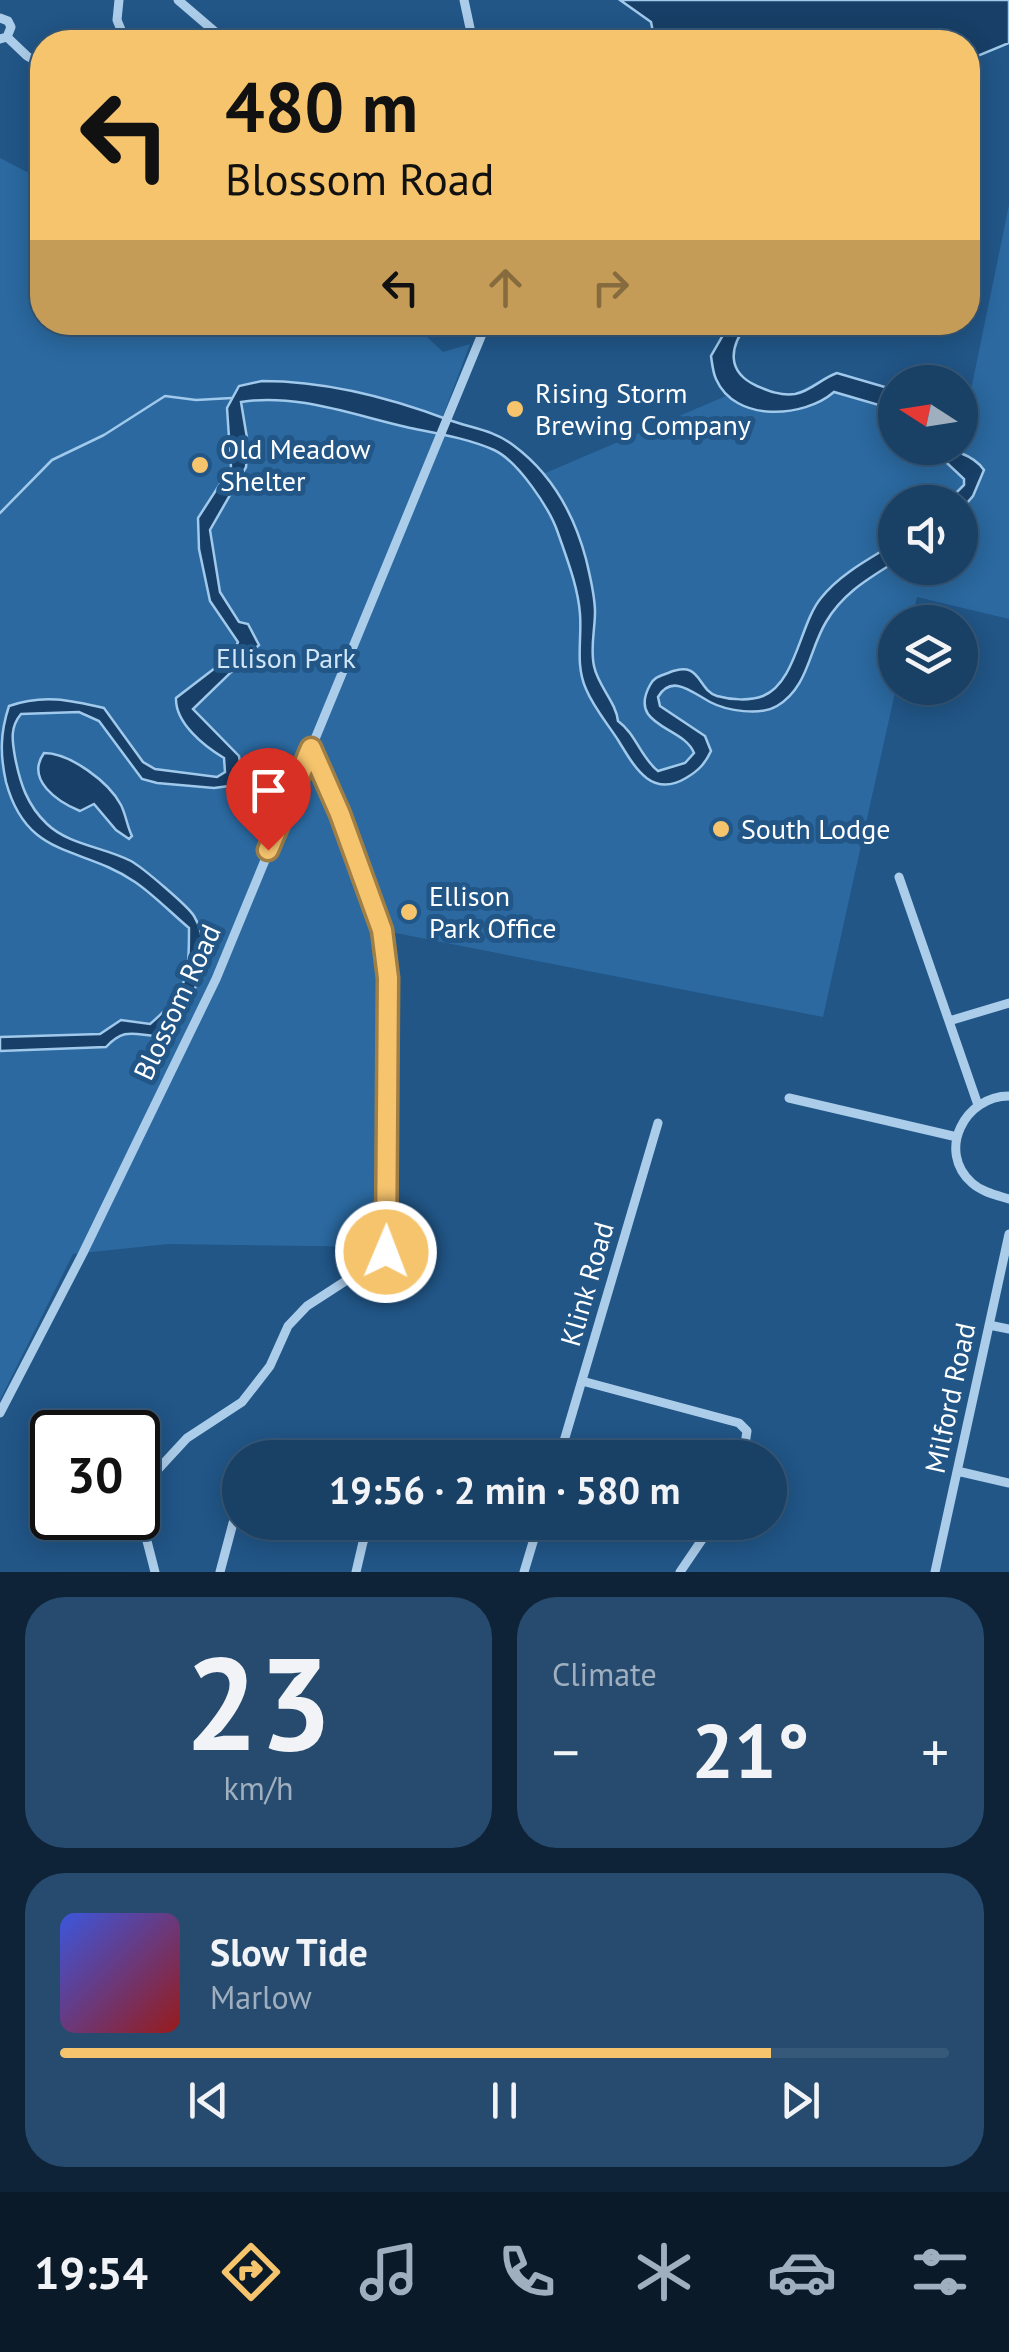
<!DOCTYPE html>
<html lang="en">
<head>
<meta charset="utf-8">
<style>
  body { margin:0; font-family:"PT Sans",sans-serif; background:#264b6e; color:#f1f3f6; height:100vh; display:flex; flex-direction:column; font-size:38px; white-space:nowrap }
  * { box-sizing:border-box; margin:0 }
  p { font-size:32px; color:#9fafbf }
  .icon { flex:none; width:55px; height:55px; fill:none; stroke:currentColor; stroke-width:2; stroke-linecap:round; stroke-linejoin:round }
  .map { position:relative; height:1572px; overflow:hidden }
  .drawer { display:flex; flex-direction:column; gap:25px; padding:25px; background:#0e2338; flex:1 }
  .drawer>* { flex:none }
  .hud { position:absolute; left:30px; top:30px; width:950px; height:305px; border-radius:40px; box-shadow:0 5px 25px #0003,0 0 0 2px #375979; background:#f6c46d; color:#111; overflow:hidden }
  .needle { width:65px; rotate:282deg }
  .controls { position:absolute; left:878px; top:365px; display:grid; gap:20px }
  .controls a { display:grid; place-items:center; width:100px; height:100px; border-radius:50%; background:#194065; box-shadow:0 5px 25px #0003,0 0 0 2px #375979; font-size:50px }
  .speed { position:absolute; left:30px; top:1410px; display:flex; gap:20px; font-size:50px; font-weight:700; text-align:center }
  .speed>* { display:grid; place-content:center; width:130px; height:130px; border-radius:50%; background:#194065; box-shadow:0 5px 25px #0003,0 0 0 2px #375979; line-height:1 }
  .speed .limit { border:5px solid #111; border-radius:15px; background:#fff; color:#111 }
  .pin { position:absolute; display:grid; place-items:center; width:85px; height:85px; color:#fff; margin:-102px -42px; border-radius:50% 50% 50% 0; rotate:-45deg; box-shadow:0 0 10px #0007 }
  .pin .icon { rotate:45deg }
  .me { position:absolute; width:110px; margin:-55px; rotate:1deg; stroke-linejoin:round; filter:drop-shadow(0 0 8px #0008) }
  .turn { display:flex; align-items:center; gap:35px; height:210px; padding:0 30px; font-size:45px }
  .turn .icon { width:130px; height:130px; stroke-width:2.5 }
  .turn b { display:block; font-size:70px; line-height:85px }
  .lanes { display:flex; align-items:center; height:95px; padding:0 30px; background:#0003; justify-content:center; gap:50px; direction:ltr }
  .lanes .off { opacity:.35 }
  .big { font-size:75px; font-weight:600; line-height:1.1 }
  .drawer .tile { flex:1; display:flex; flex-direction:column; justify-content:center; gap:15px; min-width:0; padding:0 35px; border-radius:40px; background:#264b6e }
  .drawer .dial { align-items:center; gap:0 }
  .dial b { font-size:130px; line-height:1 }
  .song { display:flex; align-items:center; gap:30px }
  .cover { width:120px; height:120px; border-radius:15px; background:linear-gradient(135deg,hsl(230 70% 55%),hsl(0 70% 35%)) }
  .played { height:10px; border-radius:5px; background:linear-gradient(90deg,#f6c46d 80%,#375979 80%) }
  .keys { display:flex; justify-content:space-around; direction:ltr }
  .heat { display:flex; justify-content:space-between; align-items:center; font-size:55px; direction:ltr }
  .drawer .tiles { flex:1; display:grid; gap:25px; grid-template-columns:1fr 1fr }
  .tile:last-child { grid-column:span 2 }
  .trip { position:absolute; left:222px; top:1440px; width:565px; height:100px; border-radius:50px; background:#194065; box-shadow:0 5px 25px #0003,0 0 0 2px #375979; font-weight:600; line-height:100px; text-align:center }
  .dock { display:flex; height:160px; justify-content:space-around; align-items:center; background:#0a1a28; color:#9fafbf }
  .dock .icon { width:70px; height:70px }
  .dock .selected { color:#f6c46d }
  .dock b { font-size:45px; color:#f1f3f6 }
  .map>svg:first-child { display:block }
  .green { fill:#2b69a0; fill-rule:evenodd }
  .water { fill:#173f67; stroke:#a0c9eb; stroke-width:2.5 }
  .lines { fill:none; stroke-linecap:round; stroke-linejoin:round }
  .stream { stroke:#a0c9eb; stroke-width:2.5 }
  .minor { stroke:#accdea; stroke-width:9 }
  .route-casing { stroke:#a07f47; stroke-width:25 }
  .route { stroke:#f6c46d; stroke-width:18 }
  .poi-dot { fill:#f6c46d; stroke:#215687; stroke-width:4 }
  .labels { text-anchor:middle; stroke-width:10; stroke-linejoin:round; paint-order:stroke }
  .poi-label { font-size:28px; fill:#fff; stroke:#215687; text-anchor:start }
  .park-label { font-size:28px; fill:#d0e5f7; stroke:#215687 }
  .street-label { font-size:28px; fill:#fff; stroke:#215687 }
</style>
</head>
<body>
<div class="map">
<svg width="1009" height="1572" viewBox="0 0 1009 1572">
  <rect width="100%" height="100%" fill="#215687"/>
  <path class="green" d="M0,158L31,174L42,170V322L424,323L425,335L443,352L470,344L443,416L504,439L543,474L754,384C801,406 797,386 837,373L895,390V448H949L958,453L1009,205V619L917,597L911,622H895L896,688L823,1017L380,930L384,975V1247L168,1244L73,1254L0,1400ZM895,502H960V568H895Z"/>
  <path class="water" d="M620,0H1009V43L968,60V42H655L651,22Z
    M730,323H748C729,347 726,372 757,386C769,391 781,396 795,394C811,391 822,378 837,373L895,390V399L882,406L834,392C804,418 735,423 716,379C713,373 712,363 711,356Z
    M262,381C324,381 391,398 449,420C471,428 494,430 513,445C551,473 574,514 586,559C590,576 595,595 595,612C595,630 590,648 594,666C598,686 616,702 618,721C636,734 641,758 658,771L685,763L694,753C684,726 627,727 650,685C654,677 660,676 668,673C702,659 696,689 717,696C731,700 750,701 763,696C796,683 800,623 821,598C840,574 869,559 895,543V562C868,579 843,593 826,622C809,650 808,688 777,706C760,716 727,711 710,702C693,693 672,673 658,697L660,706L705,736L711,751C705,764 698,771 686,778C651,799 634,766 618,740C607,723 594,708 586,689C575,664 582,640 580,614C578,587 567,559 558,533C550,509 518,461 494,450C467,438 434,433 406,427C353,415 296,393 241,402L248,444L246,467L210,530L220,592L239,622L248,624L259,645L193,709L239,756L242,776L229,786L214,788L157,783L142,779L99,721L79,712L21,714C10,727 12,740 15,757C20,783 27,805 47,824C69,845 104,847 131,861C142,867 188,906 194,916C212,945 199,992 179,1017C173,1025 164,1030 156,1036C132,1034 124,1028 106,1047L0,1051V1037L100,1034L121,1020L150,1024C188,992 189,975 189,928C171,913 154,895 135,882C81,845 27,860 6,782C0,755 0,733 9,706C43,694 70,700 104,708L143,762L155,769L217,777L225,772L224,758C204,746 175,723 176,698L232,655L238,642L210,601L199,549L198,518L231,467L227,408L239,386Z
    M931,448C949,447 974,455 984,470L973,496L960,511V502H947L964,485V479Z
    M44,753C70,753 109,782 121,805C126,815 127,826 132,836L129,839L116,830L94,804L80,811C58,802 25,780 44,753Z"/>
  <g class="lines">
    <path class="stream" d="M0,513L52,460L104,435L165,396L196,400L232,398"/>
    <path class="minor" d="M119,0L117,20L126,42
      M178,0L227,42
      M464,0L473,42
      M0,18L8,21L11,27L7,37L0,39
      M7,37L27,56L42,65
      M899,877L978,1105
      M949,1021L1009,1003
      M1009,1096C965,1096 936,1151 972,1183C982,1192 996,1195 1009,1199
      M789,1098L957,1137
      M989,1325L1009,1329
      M582,1381L739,1423L747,1431L743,1458
      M0,1413L83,1253L216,979L487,322
      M415,1458L422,1447
      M559,1458L658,1123
      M957,1471L1009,1483
      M138,1491L187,1438L242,1402L270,1366L288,1326L307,1306L381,1258L386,1252L388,978L382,931L340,814L311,748
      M138,1506L155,1572
      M220,1572L233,1523
      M356,1572L363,1542L373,1522
      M524,1572L539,1522
      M680,1572L714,1522
      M935,1572L1009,1234"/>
  </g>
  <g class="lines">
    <g class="route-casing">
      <path id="route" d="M268,850L311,748L340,814L382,930L388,978L386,1252"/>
    </g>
    <use href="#route" class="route"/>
  </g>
  <g class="poi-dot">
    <circle cx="515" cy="409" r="10"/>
    <circle cx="200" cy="465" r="10"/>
    <circle cx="721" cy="829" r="10"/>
    <circle cx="409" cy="912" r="10"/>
  </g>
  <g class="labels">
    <g class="poi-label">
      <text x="535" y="403">Rising Storm<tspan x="535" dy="32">Brewing Company</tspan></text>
      <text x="220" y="459">Old Meadow<tspan x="220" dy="32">Shelter</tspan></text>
      <text x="741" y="839">South Lodge</text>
      <text x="429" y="906">Ellison<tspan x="429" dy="32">Park Office</tspan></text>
    </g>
    <g class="park-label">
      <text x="286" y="668">Ellison Park</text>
    </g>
    <g class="street-label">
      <text transform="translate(177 1002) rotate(-65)" y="10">Blossom Road</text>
      <text transform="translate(587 1284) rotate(-74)" y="10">Klink Road</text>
      <text transform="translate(950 1398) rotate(-78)" y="10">Milford Road</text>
    </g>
  </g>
</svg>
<div class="controls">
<a><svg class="needle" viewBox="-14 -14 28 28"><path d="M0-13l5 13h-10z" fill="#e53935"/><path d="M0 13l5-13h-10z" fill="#9fafbf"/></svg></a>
<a><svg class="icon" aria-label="sound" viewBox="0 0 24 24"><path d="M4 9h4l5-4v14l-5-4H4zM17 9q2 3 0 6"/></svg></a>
<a><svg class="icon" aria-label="layers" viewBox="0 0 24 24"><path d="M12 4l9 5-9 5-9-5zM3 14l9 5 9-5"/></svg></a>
</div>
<div class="speed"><div class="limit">30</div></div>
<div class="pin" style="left:268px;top:850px;background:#d93025"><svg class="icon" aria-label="arrive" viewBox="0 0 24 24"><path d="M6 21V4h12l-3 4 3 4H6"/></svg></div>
<svg class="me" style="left:386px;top:1252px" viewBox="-20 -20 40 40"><circle r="17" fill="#f6c46d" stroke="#fff" stroke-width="3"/><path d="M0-11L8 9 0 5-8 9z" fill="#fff"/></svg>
<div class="trip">19:56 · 2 min · 580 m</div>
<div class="hud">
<div class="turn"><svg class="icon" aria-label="left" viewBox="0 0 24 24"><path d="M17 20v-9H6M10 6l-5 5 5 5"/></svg><div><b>480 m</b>Blossom Road</div></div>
<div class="lanes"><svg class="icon" aria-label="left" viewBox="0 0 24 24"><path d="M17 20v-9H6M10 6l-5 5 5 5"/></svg><svg class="icon off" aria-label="ahead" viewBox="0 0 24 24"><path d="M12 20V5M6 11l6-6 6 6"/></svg><svg class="icon off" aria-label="right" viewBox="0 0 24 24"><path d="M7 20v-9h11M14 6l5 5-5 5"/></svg></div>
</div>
</div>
<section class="drawer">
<div class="tiles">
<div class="tile dial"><b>23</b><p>km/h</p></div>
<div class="tile"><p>Climate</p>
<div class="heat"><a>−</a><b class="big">21°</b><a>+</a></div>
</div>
<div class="tile">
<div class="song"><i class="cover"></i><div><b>Slow Tide</b><p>Marlow</p></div></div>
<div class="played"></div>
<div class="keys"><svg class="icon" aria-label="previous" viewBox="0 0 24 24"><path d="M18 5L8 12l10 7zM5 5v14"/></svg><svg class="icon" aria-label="pause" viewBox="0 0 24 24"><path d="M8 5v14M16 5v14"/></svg><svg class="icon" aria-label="next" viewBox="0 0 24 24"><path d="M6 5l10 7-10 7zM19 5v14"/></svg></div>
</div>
</div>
</section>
<nav class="dock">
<b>19:54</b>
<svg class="icon selected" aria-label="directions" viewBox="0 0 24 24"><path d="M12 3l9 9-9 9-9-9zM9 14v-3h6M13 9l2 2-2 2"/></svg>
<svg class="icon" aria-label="music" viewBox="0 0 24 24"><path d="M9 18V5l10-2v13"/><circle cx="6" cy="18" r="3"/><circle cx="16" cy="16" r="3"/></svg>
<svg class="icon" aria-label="phone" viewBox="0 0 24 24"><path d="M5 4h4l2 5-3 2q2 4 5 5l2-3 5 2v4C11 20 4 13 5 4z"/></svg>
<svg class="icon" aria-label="climate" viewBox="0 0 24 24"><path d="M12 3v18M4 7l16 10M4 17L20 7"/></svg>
<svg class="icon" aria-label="car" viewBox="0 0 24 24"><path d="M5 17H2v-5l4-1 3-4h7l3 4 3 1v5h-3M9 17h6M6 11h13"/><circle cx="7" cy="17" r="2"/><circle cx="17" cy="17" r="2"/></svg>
<svg class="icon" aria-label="filters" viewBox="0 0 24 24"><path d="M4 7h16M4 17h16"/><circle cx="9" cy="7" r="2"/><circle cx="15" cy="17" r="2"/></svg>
</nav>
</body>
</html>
